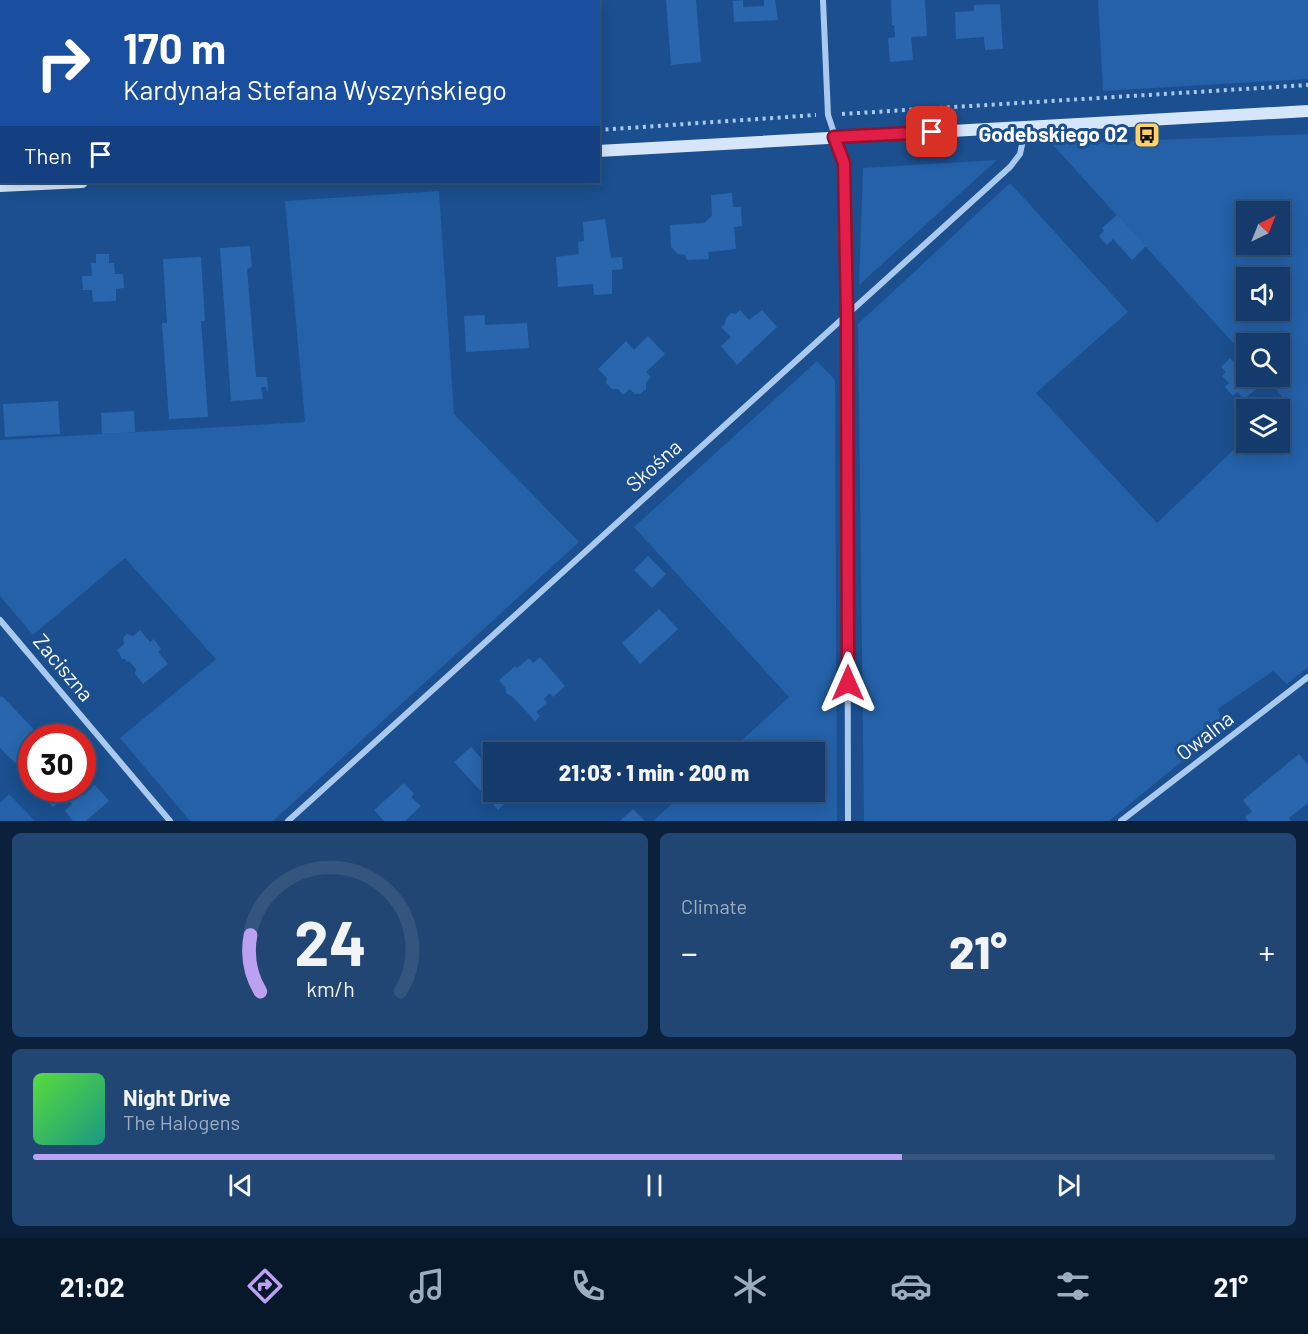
<!DOCTYPE html>
<html lang="en">
<head>
<meta charset="utf-8">
<style>
  body { margin:0; font-family:Barlow,sans-serif; background:#214673; color:#f1f3f6; height:100vh; display:flex; flex-direction:column; font-size:22px; white-space:nowrap }
  * { box-sizing:border-box; margin:0 }
  p { font-size:20px; color:#9dadc1 }
  .icon { flex:none; width:33px; height:33px; fill:none; stroke:currentColor; stroke-width:2; stroke-linecap:round; stroke-linejoin:round }
  .map { position:relative; height:821px; overflow:hidden }
  .sheet { display:flex; flex-direction:column; gap:12px; padding:12px; background:#0b203b; flex:1 }
  .sheet>* { flex:none }
  .guide { position:absolute; left:0px; top:0px; width:600px; height:183px; box-shadow:0 3px 15px #0003,0 0 0 2px #33557e; background:#1a4fa0; color:#fff; overflow:hidden }
  .needle { width:39px; rotate:43deg }
  .controls { position:absolute; left:1236px; top:201px; display:grid; gap:12px }
  .controls a { display:grid; place-items:center; width:54px; height:54px; border-radius:0px; background:#143b6b; box-shadow:0 3px 15px #0003,0 0 0 2px #33557e; font-size:30px }
  .speed { position:absolute; left:18px; top:724px; display:flex; gap:12px; font-size:30px; font-weight:700; text-align:center }
  .speed>* { display:grid; place-content:center; width:78px; height:78px; border-radius:50%; background:#143b6b; box-shadow:0 3px 15px #0003,0 0 0 2px #33557e; line-height:1 }
  .speed .limit { border:9px solid #d22; background:#fff; color:#111 }
  .pin { position:absolute; display:grid; place-items:center; width:51px; height:51px; color:#fff; margin:-26px; border-radius:12px; box-shadow:0 3px 9px #0006 }
  .me { position:absolute; width:66px; margin:-33px; rotate:0deg; stroke-linejoin:round; filter:drop-shadow(0 0 4px #0008) }
  .turn { display:flex; align-items:center; gap:21px; height:126px; padding:0 24px; font-size:27px }
  .turn .icon { width:78px; height:78px; stroke-width:2.5 }
  .turn b { display:block; font-size:42px; line-height:51px }
  .then { display:flex; align-items:center; height:57px; padding:0 24px; background:#0003; gap:12px; font-size:22px }
  .big { font-size:45px; font-weight:800; line-height:1.1 }
  .sheet .widget { flex:1; display:flex; flex-direction:column; justify-content:center; gap:9px; min-width:0; padding:0 21px; border-radius:9px; background:#214673 }
  .sheet .dial { align-items:center; gap:0 }
  .dial svg { height:156px; overflow:visible; fill:none; stroke:#33557e; stroke-width:7; stroke-linecap:round; text-anchor:middle }
  .dial text { fill:#f1f3f6; stroke:none }
  .song { display:flex; align-items:center; gap:18px }
  .cover { width:72px; height:72px; border-radius:9px; background:linear-gradient(135deg,hsl(110 70% 55%),hsl(170 70% 35%)) }
  .played { height:6px; border-radius:3px; background:linear-gradient(90deg,#bca0f2 70%,#33557e 70%) }
  .keys { display:flex; justify-content:space-around; direction:ltr }
  .heat { display:flex; justify-content:space-between; align-items:center; font-size:33px; direction:ltr }
  .sheet .tiles { flex:1; display:grid; gap:12px; grid-template-columns:1fr 1fr }
  .widget:last-child { grid-column:span 2 }
  .trip { position:absolute; left:483px; top:742px; width:342px; height:60px; border-radius:0px; background:#143b6b; box-shadow:0 3px 15px #0003,0 0 0 2px #33557e; font-weight:800; line-height:60px; text-align:center }
  .dock { display:flex; height:96px; justify-content:space-around; align-items:center; background:#08182b; color:#9dadc1 }
  .dock .icon { width:42px; height:42px }
  .dock .active { color:#bca0f2 }
  .dock b { font-size:27px; color:#f1f3f6 }
  .map>svg:first-child { display:block }
  .green { fill:#2461a8; fill-rule:evenodd }
  .building { fill:#2a66ad }
  .lines { fill:none; stroke-linecap:round; stroke-linejoin:round }
  .path { stroke:#a9c9ee; stroke-width:4; stroke-dasharray:3 4.5; stroke-linecap:butt }
  .street { stroke:#a9c9ee; stroke-width:6 }
  .secondary { stroke:#d6e6fa; stroke-width:12 }
  .route-casing { stroke:#92132f; stroke-width:15 }
  .route { stroke:#e11d48; stroke-width:10 }
  .labels { text-anchor:middle; stroke-width:6; stroke-linejoin:round; paint-order:stroke }
  .poi-label { font-size:21px; font-weight:bold; fill:#fff; stroke:#1b4f8f; text-anchor:end }
  .street-label { font-size:21px; fill:#fff; stroke:#1b4f8f }
</style>
</head>
<body>
<div class="map">
<svg width="1308" height="821" viewBox="0 0 1308 821">
  <rect width="100%" height="100%" fill="#1b4f8f"/>
  <path class="green" d="M1098,0H1308V79L1103,91Z
    M1308,134V667L1287,684L1273,671L1218,709L1224,727L1109,821H864L858,324L1010,183L1128,312L1036,393L1157,523L1246,438V442H1280V410L1277,409L1286,401L1265,377L1280,376V344H1246V357L1052,144ZM1246,212H1280V244H1246ZM1246,278H1280V310H1246Z
    M997,160L859,285L863,168Z
    M439,191L454,414L579,542L273,821H190L120,738L216,659L125,558L33,635L0,596V440L305,422L285,201Z
    M817,361L835,380L837,821H653L685,792H814V753H728L789,697L634,527Z
    M9,794L35,821H0V803Z"/>
  <path class="building" d="M666,0H696L701,62L671,65Z
    M743,0V7L764,6V0H775L778,20L734,22L733,1Z
    M891,0H925L927,36L911,37L913,60L890,62L888,38L895,37L894,25H892Z
    M1000,4L1003,49L985,50L984,37L956,39L955,12L974,11V5Z
    M732,193L733,207H741L742,226L734,227L736,249L708,252L709,259L687,260L685,255L678,254L671,247L670,225L704,223L712,216L711,195Z
    M1117,215L1146,246L1132,260L1113,239L1107,245L1099,236L1104,231L1102,228Z
    M605,219L611,258L622,257L623,269L612,270V294L594,295L593,284L558,287L556,257L579,254L578,242L584,241L583,222Z
    M250,246L252,267L247,269L256,377H267L268,391L267,392L266,387H261L263,399L231,401L220,248Z
    M96,254H109V263H114L115,274H123L124,288L116,289V301L93,302L92,290H83L82,276H92L91,263H96Z
    M201,257L205,321H201L208,417L169,419L162,323H167L163,259Z
    M740,310L749,320L762,310L777,327L737,365L721,346L731,337L721,327L725,324L726,318L731,313L736,314Z
    M485,315V325L527,323L529,348L466,352L464,316Z
    M648,336L665,354L646,372L651,377L646,383V389L640,394H635L630,389L623,395L618,389H612L606,383L607,378L598,369L626,341L634,350Z
    M1230,358L1257,388L1244,399L1237,392L1233,396L1225,387L1229,383L1222,376L1226,372L1221,367Z
    M58,401L60,434L5,437L3,404Z
    M134,411L135,432L102,434L101,413Z
    M648,556L666,574L652,588L634,570Z
    M659,609L678,629L640,664L622,643Z
    M140,630L150,642L154,639L161,649L158,652L168,664L143,684L135,674L136,669L129,661L127,662L125,659H122L117,650L124,644L123,638L127,634L133,636Z
    M540,657L565,686L553,697L550,693L544,699L547,703L536,712L540,716L535,721L513,697L506,693V689L499,680L515,666L517,668L529,658L533,663Z
    M2,696L42,738H32V747L15,763L0,748V697Z
    M471,747L494,772V792H512L514,795L498,810L454,762Z
    M1299,754L1308,765V803L1289,818L1291,821H1248L1245,817L1252,812L1243,800Z
    M404,783L414,794L411,797L421,806L405,821H384L374,810Z
    M95,785L109,801L86,821H73L65,811L72,804L68,798L52,807L42,790L84,789L79,792L83,796Z
    M633,809L645,821H620Z"/>
  <g class="lines">
    <path class="path" d="M842,114L1308,85
      M598,130L816,115"/>
    <path class="street" d="M823,0L828,115L844,163L847,316L848,821
      M0,620L170,821
      M288,821L1010,167L1020,154L1026,126
      M1121,821L1308,677"/>
    <path class="secondary" d="M598,151L1308,111
      M0,186L82,182"/>
  </g>
  <g class="lines">
    <g class="route-casing">
      <path id="route" d="M848,683L847,316L844,163L834,137L932,132"/>
    </g>
    <use href="#route" class="route"/>
  </g>
  <defs>
    <g id="bus-square" transform="scale(1.35)"><rect x="-9" y="-9" width="18" height="18" rx="4" fill="#ffd166" stroke="#1b4f8f"/><path d="M-5-6H5V4H4V6H2V4H-2V6H-4V4H-5ZM-3.5-4V0h7V-4ZM-3.5 1.2v1.5H-2V1.2ZM2 1.2v1.5H3.5V1.2Z" fill="#111"/></g>
  </defs>
  <g fill-rule="evenodd">
    <use href="#bus-square" x="1147" y="135"/>
  </g>
  <g class="labels">
    <g class="poi-label">
      <text x="1128" y="142">Godebskiego 02</text>
    </g>
    <g class="street-label">
      <text transform="translate(654 466) rotate(-42)" y="7">Skośna</text>
      <text transform="translate(63 668) rotate(50)" y="7">Zaciszna</text>
      <text transform="translate(1205 736) rotate(-38)" y="7">Owalna</text>
    </g>
  </g>
</svg>
<div class="controls">
<a><svg class="needle" viewBox="-14 -14 28 28"><path d="M0-13l5 13h-10z" fill="#e53935"/><path d="M0 13l5-13h-10z" fill="#9dadc1"/></svg></a>
<a><svg class="icon" aria-label="sound" viewBox="0 0 24 24"><path d="M4 9h4l5-4v14l-5-4H4zM17 9q2 3 0 6"/></svg></a>
<a><svg class="icon" aria-label="search" viewBox="0 0 24 24"><circle cx="10" cy="10" r="6"/><path d="M15 15l6 6"/></svg></a>
<a><svg class="icon" aria-label="layers" viewBox="0 0 24 24"><path d="M12 4l9 5-9 5-9-5zM3 14l9 5 9-5"/></svg></a>
</div>
<div class="speed"><div class="limit">30</div></div>
<div class="pin" style="left:932px;top:132px;background:#d93025"><svg class="icon" aria-label="arrive" viewBox="0 0 24 24"><path d="M6 21V4h12l-3 4 3 4H6"/></svg></div>
<svg class="me" style="left:848px;top:683px" viewBox="-20 -20 40 40"><path d="M0-17L14 15 0 8-14 15z" fill="#e11d48" stroke="#fff" stroke-width="4"/></svg>
<div class="trip">21:03 · 1 min · 200 m</div>
<div class="guide">
<div class="turn"><svg class="icon" aria-label="right" viewBox="0 0 24 24"><path d="M7 20v-9h11M14 6l5 5-5 5"/></svg><div><b>170 m</b>Kardynała Stefana Wyszyńskiego</div></div>
<div class="then">Then<svg class="icon" aria-label="arrive" viewBox="0 0 24 24"><path d="M6 21V4h12l-3 4 3 4H6"/></svg></div>
</div>
</div>
<section class="sheet">
<div class="tiles">
<div class="widget dial"><svg viewBox="0 0 100 80">
<path d="M14 69A42 42 0 1 1 86 69"/>
<path d="M14 69A42 42 0 0 1 9 40" stroke="#bca0f2"/>
<text x="50" y="56" font-size="32" font-weight="700">24</text>
<text x="50" y="72" font-size="11">km/h</text>
</svg></div>
<div class="widget"><p>Climate</p>
<div class="heat"><a>−</a><b class="big">21°</b><a>+</a></div>
</div>
<div class="widget">
<div class="song"><i class="cover"></i><div><b>Night Drive</b><p>The Halogens</p></div></div>
<div class="played"></div>
<div class="keys"><svg class="icon" aria-label="previous" viewBox="0 0 24 24"><path d="M18 5L8 12l10 7zM5 5v14"/></svg><svg class="icon" aria-label="pause" viewBox="0 0 24 24"><path d="M8 5v14M16 5v14"/></svg><svg class="icon" aria-label="next" viewBox="0 0 24 24"><path d="M6 5l10 7-10 7zM19 5v14"/></svg></div>
</div>
</div>
</section>
<nav class="dock">
<b>21:02</b>
<svg class="icon active" aria-label="directions" viewBox="0 0 24 24"><path d="M12 3l9 9-9 9-9-9zM9 14v-3h6M13 9l2 2-2 2"/></svg>
<svg class="icon" aria-label="music" viewBox="0 0 24 24"><path d="M9 18V5l10-2v13"/><circle cx="6" cy="18" r="3"/><circle cx="16" cy="16" r="3"/></svg>
<svg class="icon" aria-label="phone" viewBox="0 0 24 24"><path d="M5 4h4l2 5-3 2q2 4 5 5l2-3 5 2v4C11 20 4 13 5 4z"/></svg>
<svg class="icon" aria-label="climate" viewBox="0 0 24 24"><path d="M12 3v18M4 7l16 10M4 17L20 7"/></svg>
<svg class="icon" aria-label="car" viewBox="0 0 24 24"><path d="M5 17H2v-5l4-1 3-4h7l3 4 3 1v5h-3M9 17h6M6 11h13"/><circle cx="7" cy="17" r="2"/><circle cx="17" cy="17" r="2"/></svg>
<svg class="icon" aria-label="filters" viewBox="0 0 24 24"><path d="M4 7h16M4 17h16"/><circle cx="9" cy="7" r="2"/><circle cx="15" cy="17" r="2"/></svg>
<b>21°</b>
</nav>
</body>
</html>
